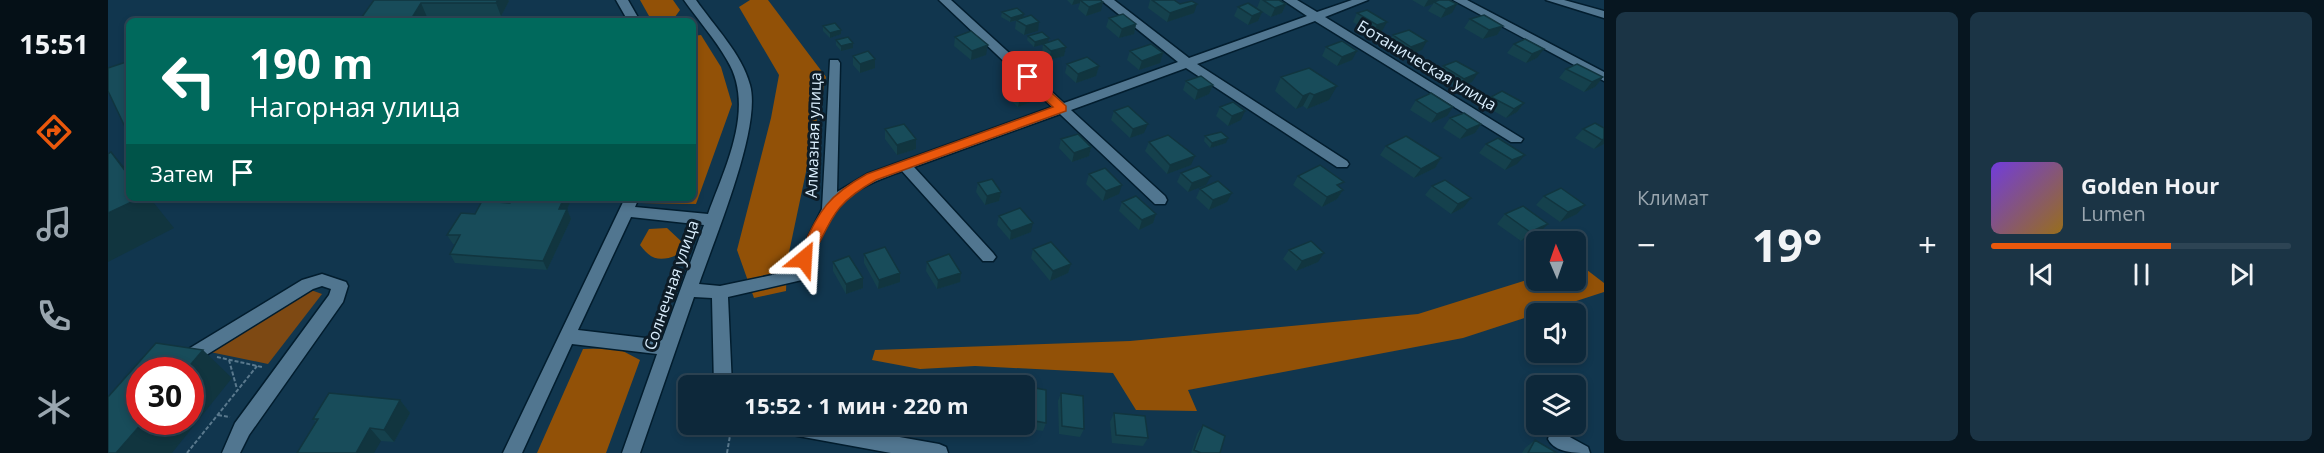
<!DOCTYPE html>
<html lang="ru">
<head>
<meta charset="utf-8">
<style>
  body { margin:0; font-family:"Open Sans",sans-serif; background:#1b3445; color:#f1f3f6; height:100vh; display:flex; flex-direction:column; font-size:22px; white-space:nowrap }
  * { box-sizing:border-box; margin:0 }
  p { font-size:20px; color:#9aa6af }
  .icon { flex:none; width:33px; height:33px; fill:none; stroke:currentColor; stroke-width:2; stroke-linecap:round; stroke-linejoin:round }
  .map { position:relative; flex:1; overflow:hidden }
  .side { display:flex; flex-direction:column; gap:12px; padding:12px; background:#071620; width:720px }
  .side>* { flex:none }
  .guide { position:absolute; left:18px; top:18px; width:570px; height:183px; border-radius:9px; box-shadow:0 3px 9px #0003,0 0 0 2px #2d4454; background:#00695c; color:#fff; overflow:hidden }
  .needle { width:39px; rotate:358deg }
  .controls { position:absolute; left:1418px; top:231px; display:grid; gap:12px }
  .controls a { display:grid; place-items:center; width:60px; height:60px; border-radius:9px; background:#0d283a; box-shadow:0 3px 9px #0003,0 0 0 2px #2d4454; font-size:30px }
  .speed { position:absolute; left:18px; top:357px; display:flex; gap:12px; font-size:30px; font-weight:700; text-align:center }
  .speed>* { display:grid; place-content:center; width:78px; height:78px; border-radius:50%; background:#0d283a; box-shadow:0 3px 9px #0003,0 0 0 2px #2d4454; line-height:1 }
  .speed .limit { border:9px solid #d22; background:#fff; color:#111 }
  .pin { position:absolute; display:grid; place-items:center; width:51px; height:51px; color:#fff; margin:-26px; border-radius:12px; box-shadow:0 3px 9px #0006 }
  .me { position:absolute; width:66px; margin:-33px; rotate:27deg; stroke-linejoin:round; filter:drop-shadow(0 0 4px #0008) }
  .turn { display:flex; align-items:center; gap:21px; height:126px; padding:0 24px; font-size:27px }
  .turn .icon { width:78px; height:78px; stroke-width:2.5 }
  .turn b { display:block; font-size:42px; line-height:51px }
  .then { display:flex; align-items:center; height:57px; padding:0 24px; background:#0003; gap:12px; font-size:22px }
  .big { font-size:45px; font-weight:700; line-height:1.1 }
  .side .tile { flex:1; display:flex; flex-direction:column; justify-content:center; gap:9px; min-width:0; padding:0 21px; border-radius:9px; background:#1b3445 }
  .song { display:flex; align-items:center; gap:18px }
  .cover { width:72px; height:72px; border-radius:9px; background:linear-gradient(135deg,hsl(260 70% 55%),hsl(40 70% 35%)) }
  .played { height:6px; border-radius:3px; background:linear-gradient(90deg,#ea580c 60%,#2d4454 60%) }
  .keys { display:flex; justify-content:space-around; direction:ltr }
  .heat { display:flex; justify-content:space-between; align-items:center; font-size:33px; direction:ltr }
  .side .tiles { flex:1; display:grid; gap:12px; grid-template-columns:repeat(2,1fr) }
  .trip { position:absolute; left:570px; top:375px; width:357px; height:60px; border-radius:9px; background:#0d283a; box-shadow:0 3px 9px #0003,0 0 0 2px #2d4454; font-weight:700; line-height:60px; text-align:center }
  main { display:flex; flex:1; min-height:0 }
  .dock { display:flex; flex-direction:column; width:108px; justify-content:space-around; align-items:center; background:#051017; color:#9aa6af }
  .dock .icon { width:42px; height:42px }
  .dock .on { color:#ea580c }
  .dock b { font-size:27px; color:#f1f3f6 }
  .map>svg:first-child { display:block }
  .green { fill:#7e4913 }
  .forest { fill:#925107 }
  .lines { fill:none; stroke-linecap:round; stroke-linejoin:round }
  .minor-casing { stroke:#021d2e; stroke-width:3 }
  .path { stroke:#5a798d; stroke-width:2; stroke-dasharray:4 2; stroke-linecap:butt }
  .minor { fill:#517690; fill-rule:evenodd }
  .wall { fill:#15414d }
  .shaded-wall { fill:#11353f }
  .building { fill:#184c5a; stroke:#11353f; stroke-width:1.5 }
  .route { fill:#ea580c; stroke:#983908; stroke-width:1.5 }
  .labels { text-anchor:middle; stroke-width:6; stroke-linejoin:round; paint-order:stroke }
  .street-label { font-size:16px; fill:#daeefd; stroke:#0d1c27 }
</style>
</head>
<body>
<main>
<nav class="dock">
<b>15:51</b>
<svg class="icon on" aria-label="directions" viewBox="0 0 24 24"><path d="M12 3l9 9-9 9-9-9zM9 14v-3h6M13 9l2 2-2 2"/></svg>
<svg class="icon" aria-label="music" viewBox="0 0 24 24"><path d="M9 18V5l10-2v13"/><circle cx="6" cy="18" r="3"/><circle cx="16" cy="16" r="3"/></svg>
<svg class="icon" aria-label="phone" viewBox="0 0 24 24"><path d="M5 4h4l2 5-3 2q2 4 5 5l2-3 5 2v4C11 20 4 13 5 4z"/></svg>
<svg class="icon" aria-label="climate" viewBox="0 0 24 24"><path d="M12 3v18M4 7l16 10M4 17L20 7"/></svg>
</nav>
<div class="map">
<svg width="1496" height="453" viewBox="0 0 1496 453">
  <rect width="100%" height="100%" fill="#11364e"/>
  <path class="green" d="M203,290L214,294L160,364L102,352Z"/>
  <path class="forest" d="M532,0H565L572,10L564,21L541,16Z
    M642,0H660L718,77L679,262L678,291L646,298L629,250L663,118L671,75L631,7Z
    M593,35L613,67L624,104L588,204L532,203L534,198H585V36Z
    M559,228L574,242L569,255C552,262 543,260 532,245L541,229Z
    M1470,263L1496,283V292L1355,338L1080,390L1089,411L1028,410L1005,373L867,366L812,369L764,360L767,350L1022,341L1310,314L1428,277V280H1467V264Z
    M509,348L532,360L498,453H429L475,349Z"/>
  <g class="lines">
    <g class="minor-casing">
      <path id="minor" d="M508,0H520L532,21H520Z
        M576,0H588C606,26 634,54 642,85C654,127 606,240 591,284L612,286L683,271L714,209L722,60H730L732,63L729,192L759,174L944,107L831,0H843L956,103L1070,62L993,0H1006L1081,58L1199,16L1175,0H1189L1209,12L1244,0H1260L1217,17L1415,139L1413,142H1403L1207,21L1089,64L1239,161L1241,164L1239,167H1229L1078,68L963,110L1057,196L1059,200L1057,204H1047L952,114L806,167L885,253L888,257L885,261H875L794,171C776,178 758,184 743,195C718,214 708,253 694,280L620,297L624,386H606L604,298L586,297L532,453H514L549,354L464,344L414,453H395L517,198H531L527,207L600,214C617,167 648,107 619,60C607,39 590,20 576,0ZM523,217L596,225L554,340L470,330Z
        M1345,0H1359L1496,72V81Z
        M1438,0H1456L1496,11V18Z
        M214,274L238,282L240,286L235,302L141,435L132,453H114L127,423L221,295L223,289L214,286L205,289L74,370H52L54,365L194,280Z
        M659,424H718L831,444L838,447L840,453H783L668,432L661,430Z
        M1449,430L1480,447L1482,453C1467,453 1447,453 1440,439L1442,433Z"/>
    </g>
    <path class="path" d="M109,357L154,367
      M121,360L129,389
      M110,415L122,417
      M79,453L149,366
      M619,453L624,424"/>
    <use href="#minor" class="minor"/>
  </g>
  <path class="wall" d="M266,0H400L401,1L393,16L319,17L316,21H251Z
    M959,0H992L993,11L978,16L970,9L972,3L964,5Z
    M1042,0H1066L1086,13L1059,22L1040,8Z
    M1152,0H1171L1178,4L1174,13L1163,17L1149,8Z
    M1304,0H1328V1L1344,13L1333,18L1320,11L1325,4L1316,7Z
    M1130,7L1154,12L1150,21L1140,25L1126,16Z
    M1259,10L1274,31L1264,34L1245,22L1249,13Z
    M894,12L915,17L930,31L916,35L907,29L908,21L902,22L893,17Z
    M1001,18L1028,24L1026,34L1011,38L998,27Z
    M1362,19L1395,26L1389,35L1375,39L1356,28Z
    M715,26L733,34L722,38L715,31Z
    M1285,35L1314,50L1298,56L1280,45Z
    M920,36L958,47L956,56L941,60L934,53L935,44L926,47L919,40Z
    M847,37L878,55L863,60L846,46Z
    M1417,39L1429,58L1418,63L1399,53L1406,44Z
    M728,40L745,43V48L733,51L728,45Z
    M1218,47L1244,60L1229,66L1214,56Z
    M1022,51L1055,53L1052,63L1031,70L1019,60Z
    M745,56L767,59V68L752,73L745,65Z
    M959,64L991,66L988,76L968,83L957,73Z
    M1335,66L1364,82L1350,88L1329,75Z
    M1458,69L1495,77L1487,87L1476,92L1451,78Z
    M1173,77L1221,100L1199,109L1195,106L1188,109L1167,91Z
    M1078,81L1105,85L1101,94L1087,100L1075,90Z
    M896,83L933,90L931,99L910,107L894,93Z
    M1383,97L1416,103L1409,112L1398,118L1377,106Z
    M1308,100L1339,116L1323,123L1302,110Z
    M1112,107L1133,120L1120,126L1108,116Z
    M1006,111L1036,133L1022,138L1003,120Z
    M1342,118L1373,124L1367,133L1352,139L1335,128Z
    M1496,128V144L1486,149L1467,138L1475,129Z
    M777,129L808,149L789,155L777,139Z
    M1097,136L1118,143L1102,148L1096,141Z
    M1390,138L1409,164L1397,170L1371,153L1378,144Z
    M953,139L983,147L981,156L964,162L951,148Z
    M1041,142L1083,165L1059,174L1037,151Z
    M1278,146L1333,158L1327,168L1306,178L1272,155Z
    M1073,173L1098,185L1080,192L1069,182Z
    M981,174L1011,194L995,201L978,184Z
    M1190,176L1232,188L1235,190L1229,199L1214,207L1185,185Z
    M870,183L893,192L891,201L877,205L868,192Z
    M1324,186L1356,207L1343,214L1317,195Z
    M1092,189L1119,202L1101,210L1088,198Z
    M1436,196L1477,205L1469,214L1452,222L1428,205Z
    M405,198H486V200L464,198L459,209L463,219L439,270L347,263L342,254L347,244H345L339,235L367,214L402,203Z
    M1014,202L1048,214L1045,223L1031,230L1011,211Z
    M1397,214L1440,224L1431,233L1413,241L1389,224Z
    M891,216L923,232L902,240L889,225Z
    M925,249L963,264L960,273L942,281L923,258Z
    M1181,250L1210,262L1188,271L1175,259Z
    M756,254L792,282L770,289L756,263Z
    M725,262L755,288L738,294L725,271Z
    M819,262L853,273L852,282L829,289L818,271Z
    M916,386L938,423L935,431L913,428V424H916Z
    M953,393L976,429L972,437L951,434L950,401Z
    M292,400L302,413L286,442L273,441L208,422L205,419Z
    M1006,413L1040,438L1035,446L1004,443L1002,422Z
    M868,424H898L897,431L867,427Z
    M1095,425L1112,453H1083L1089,434Z
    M1427,440L1449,453H1414L1417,448Z"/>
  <path class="shaded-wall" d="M390,0H400L401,1L393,16L388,3Z
    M966,0H980H972V3L964,5Z
    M1320,0H1328L1327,3L1326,2L1325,4L1316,7Z
    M995,2L993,11L978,16L981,7Z
    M313,3L319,17L316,21H302Z
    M1089,4L1086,13L1059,22L1062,13Z
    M1178,4L1174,13L1163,17L1167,8Z
    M1349,4L1344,13L1333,18L1338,9Z
    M1154,12L1150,21L1140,25L1144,16Z
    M916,14L915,18L902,22L903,18Z
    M931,22L930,31L916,35L918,26Z
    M1279,22L1274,31L1264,34L1269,25Z
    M1028,24L1026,34L1011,38L1014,29Z
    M1395,26L1389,35L1375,39L1381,30Z
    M733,30V34L722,38V33Z
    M941,38L940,43L926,47L927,42Z
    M1319,41L1314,50L1298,56L1303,47Z
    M745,43V48L733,51V46Z
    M880,45L878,55L863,60L864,51Z
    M958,47L956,56L941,60L943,51Z
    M1436,49L1429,58L1418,63L1424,54Z
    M1249,51L1244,60L1229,66L1234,57Z
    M1055,53L1052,63L1031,70L1034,61Z
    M767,59V68L752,73V64Z
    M991,66L988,76L968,83L970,74Z
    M1370,73L1364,82L1350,88L1356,79Z
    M1495,77L1487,87L1476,92L1484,82Z
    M1105,85L1101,94L1087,100L1090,90Z
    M1229,86L1221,100L1199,109L1206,95Z
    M933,90L931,99L910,107L912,98Z
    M1202,93L1195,106L1188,109L1195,96Z
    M1416,103L1409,112L1398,118L1406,109Z
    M1345,107L1339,116L1323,123L1329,114Z
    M1137,111L1133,120L1120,126L1124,116Z
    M1040,124L1036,133L1022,138L1025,129Z
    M1373,124L1367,133L1352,139L1359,130Z
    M1120,138L1118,143L1102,148L1104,143Z
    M808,139V149L789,155V145Z
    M1496,139V144L1486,149L1494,140Z
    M983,147L981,156L964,162L966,153Z
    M3,152L21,172V176Z
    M1417,155L1409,164L1397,170L1404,160Z
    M1087,156L1083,165L1059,174L1062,165Z
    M1333,158L1327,168L1306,178L1313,169Z
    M1103,176L1098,185L1080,192L1084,183Z
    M1014,185L1011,194L995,201L998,191Z
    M1235,190L1229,199L1214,207L1219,197Z
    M893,192L891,201L877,205L879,196Z
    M1124,193L1119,202L1101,210L1105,200Z
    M32,198H42L66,228L0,262V213Z
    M456,198H464L455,218L451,209Z
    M1363,198L1356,207L1343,214L1350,204Z
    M1477,205L1469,214L1452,222L1460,212Z
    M459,209L463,219L439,270L435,261Z
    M1048,214L1045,223L1031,230L1034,220Z
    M925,223L923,232L902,240L903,231Z
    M1440,224L1431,233L1413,241L1422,232Z
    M1216,253L1210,262L1188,271L1194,261Z
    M963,264L960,273L942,281L945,271Z
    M792,273V282L770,289L771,280Z
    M853,273L852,282L829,289L830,280Z
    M755,278V288L738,294V284Z
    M95,350L124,378L64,453H8L35,422H82V370H78Z
    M292,400L302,413L286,442L276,430Z
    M262,428L273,441L266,453H248Z"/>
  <path class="building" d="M266,0H390L388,3H313L302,21H251Z
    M972,0H992L995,2L981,7Z
    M1044,0H1066L1072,4L1084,1L1089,4L1062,13Z
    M1155,0H1171L1178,4L1167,8Z
    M1331,0H1341L1349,4L1338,9L1326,2Z
    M1140,3L1154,12L1144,16L1130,7Z
    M909,8L916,14L903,18L894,12Z
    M1259,10L1279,22L1269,25L1249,13Z
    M1015,14L1028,24L1014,29L1001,18Z
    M923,15L931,22L918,26L908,20Z
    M1376,15L1395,26L1381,30L1362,19Z
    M727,23L733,30L722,33L715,26Z
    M1301,30L1319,41L1303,47L1285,35Z
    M863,31L880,45L864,51L847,37Z
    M934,32L941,38L927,42L920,36Z
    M740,37L745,43L733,46L728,40Z
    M950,39L958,47L943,51L935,44Z
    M1417,39L1436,49L1424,54L1406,44Z
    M1234,41L1249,51L1234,57L1218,47Z
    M1043,44L1055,53L1034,61L1022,51Z
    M760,51L767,59L752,64L745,56Z
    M979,57L991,66L970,74L959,64Z
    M21,61V127L18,129L0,91V68Z
    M1348,61L1370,73L1356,79L1335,66Z
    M1469,64L1495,77L1484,82L1458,69Z
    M1201,68L1229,86L1206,95L1202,93L1195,96L1173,77Z
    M916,76L933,90L912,98L896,83Z
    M1093,76L1105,85L1090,90L1078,81Z
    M1394,91L1416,103L1406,109L1383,97Z
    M1323,93L1345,107L1329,114L1308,100Z
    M1125,102L1137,111L1124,116L1112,107Z
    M1020,106L1040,124L1025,129L1006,111Z
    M1356,113L1373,124L1359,130L1342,118Z
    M1487,123L1496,128V139L1494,140L1475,129Z
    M796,124L808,139L789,145L777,129Z
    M1113,132L1120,138L1104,143L1097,136Z
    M970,134L983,147L966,153L953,139Z
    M1060,135L1087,156L1062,165L1041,142Z
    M1298,136L1333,158L1313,169L1278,146Z
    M1390,138L1417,155L1404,160L1378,144Z
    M3,152L21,176V198H32L0,213V154Z
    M1212,165L1236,182L1229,185L1235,190L1219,197L1190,176Z
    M1091,166L1103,176L1084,183L1073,173Z
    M997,168L1014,185L998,191L981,174Z
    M884,179L893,192L879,196L870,183Z
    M1337,180L1363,198L1350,204L1324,186Z
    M1110,181L1124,193L1105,200L1092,189Z
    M1453,188L1477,205L1460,212L1436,196Z
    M1028,196L1048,214L1034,220L1014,202Z
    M405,198H456L451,209H459L435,261L342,254L352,235H339L353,213L367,214L374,201L402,203Z
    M1415,206L1440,224L1422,232L1397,214Z
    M912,208L925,223L903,231L891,216Z
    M1203,241L1216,253L1194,261L1181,250Z
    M943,242L963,264L945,271L925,249Z
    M777,247L792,273L771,280L756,254Z
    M841,254L853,273L830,280L819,262Z
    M741,256L755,278L738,284L725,262Z
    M48,343L95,350L78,370H32V422H35L8,453H0V397Z
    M789,384L805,386H789Z
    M916,386L938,390V423L916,419Z
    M221,393L292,400L276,430L262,428L248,453H189L210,419H205Z
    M953,393L975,396L976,429L954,426Z
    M1006,413L1037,416L1040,438L1008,435Z
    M1095,425L1117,436L1112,453H1093L1086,450Z
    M1427,440L1449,453H1420Z"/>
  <path class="route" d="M916,75H924L958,106V111L768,180C722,206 725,219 701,263H691L689,259C711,214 714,199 759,174L945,107L916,80Z"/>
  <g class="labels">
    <g class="street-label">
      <text transform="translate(1319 65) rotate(31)" y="6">Ботаническая улица</text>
      <text transform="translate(705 135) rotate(-88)" y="6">Алмазная улица</text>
      <text transform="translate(563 285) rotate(-71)" y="6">Солнечная улица</text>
    </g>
  </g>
</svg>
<div class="controls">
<a><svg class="needle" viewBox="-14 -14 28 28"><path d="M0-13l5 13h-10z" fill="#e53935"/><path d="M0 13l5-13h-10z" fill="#9aa6af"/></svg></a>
<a><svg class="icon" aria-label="sound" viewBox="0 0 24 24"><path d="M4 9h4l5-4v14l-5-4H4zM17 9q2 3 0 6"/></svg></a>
<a><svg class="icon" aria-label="layers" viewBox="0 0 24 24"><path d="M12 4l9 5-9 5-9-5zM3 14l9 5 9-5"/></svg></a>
</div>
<div class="speed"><div class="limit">30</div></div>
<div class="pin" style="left:920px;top:77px;background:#d93025"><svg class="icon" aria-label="arrive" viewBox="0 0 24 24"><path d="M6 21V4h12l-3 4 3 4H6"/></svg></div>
<svg class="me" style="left:696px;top:259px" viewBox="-20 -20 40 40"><path d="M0-17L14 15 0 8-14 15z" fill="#ea580c" stroke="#fff" stroke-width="4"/></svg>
<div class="trip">15:52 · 1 мин · 220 m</div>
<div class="guide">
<div class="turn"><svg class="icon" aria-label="left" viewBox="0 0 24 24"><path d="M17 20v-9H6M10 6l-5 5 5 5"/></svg><div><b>190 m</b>Нагорная улица</div></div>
<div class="then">Затем<svg class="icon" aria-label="arrive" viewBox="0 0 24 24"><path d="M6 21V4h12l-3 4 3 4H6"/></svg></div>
</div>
</div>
<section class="side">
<div class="tiles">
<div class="tile"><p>Климат</p>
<div class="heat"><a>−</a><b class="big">19°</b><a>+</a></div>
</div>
<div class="tile">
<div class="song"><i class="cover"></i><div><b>Golden Hour</b><p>Lumen</p></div></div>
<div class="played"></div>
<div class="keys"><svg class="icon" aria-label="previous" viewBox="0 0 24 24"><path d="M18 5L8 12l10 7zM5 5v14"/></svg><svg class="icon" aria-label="pause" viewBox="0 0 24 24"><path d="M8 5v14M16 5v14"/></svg><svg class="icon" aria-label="next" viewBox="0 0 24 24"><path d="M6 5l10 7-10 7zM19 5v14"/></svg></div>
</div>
</div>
</section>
</main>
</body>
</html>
